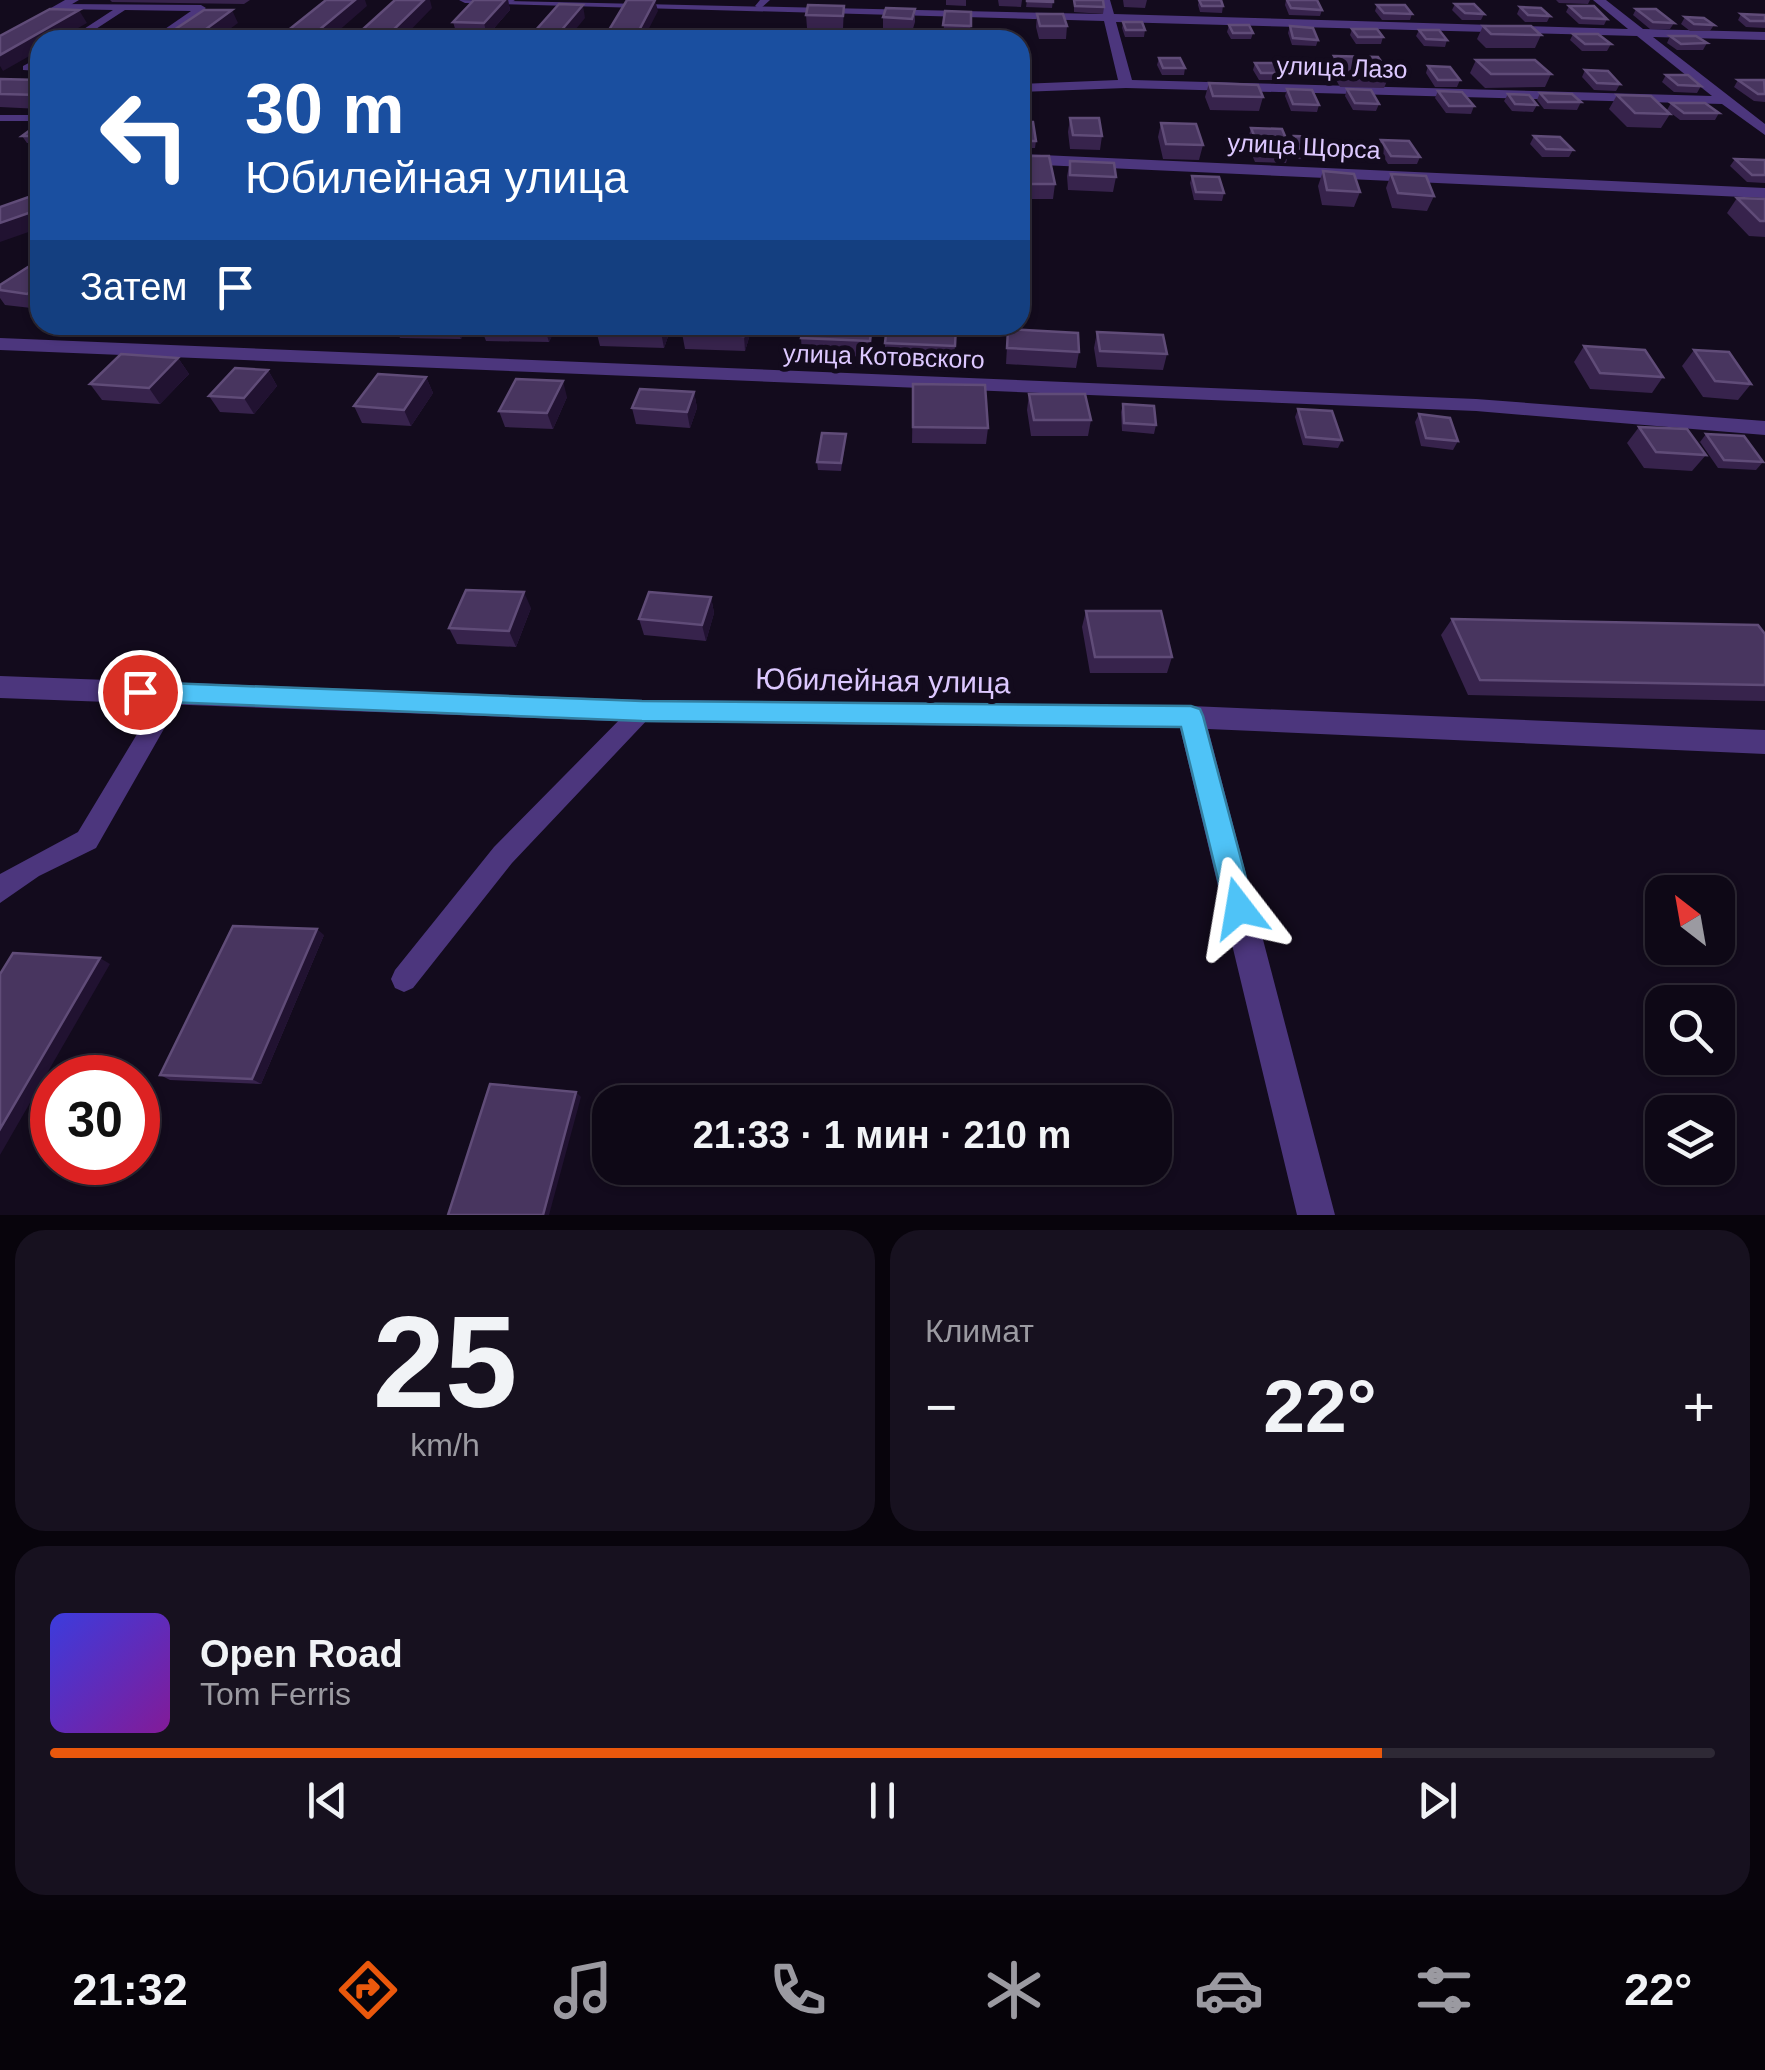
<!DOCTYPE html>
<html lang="ru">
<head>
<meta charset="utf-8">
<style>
  body { margin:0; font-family:Arial,sans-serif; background:#17111f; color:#f1f3f6; height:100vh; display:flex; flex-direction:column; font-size:38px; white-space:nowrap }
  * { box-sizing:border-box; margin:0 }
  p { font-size:32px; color:#9b9aa1 }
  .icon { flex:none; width:55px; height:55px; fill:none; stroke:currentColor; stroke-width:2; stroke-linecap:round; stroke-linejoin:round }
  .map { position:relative; height:1215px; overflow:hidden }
  .side { display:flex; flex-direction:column; gap:15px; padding:15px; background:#08040c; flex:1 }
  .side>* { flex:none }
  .top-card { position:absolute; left:30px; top:30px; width:1000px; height:305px; border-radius:30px; box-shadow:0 2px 8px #0004,0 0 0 2px #2e2935; background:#1a4fa0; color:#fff; overflow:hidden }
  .needle { width:65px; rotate:329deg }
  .buttons { position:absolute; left:1645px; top:875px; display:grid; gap:20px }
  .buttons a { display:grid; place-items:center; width:90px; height:90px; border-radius:20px; background:#0e0816; box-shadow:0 2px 8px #0004,0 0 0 2px #2e2935; font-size:50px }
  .speed { position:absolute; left:30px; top:1055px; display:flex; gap:20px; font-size:50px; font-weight:700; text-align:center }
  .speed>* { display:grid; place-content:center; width:130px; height:130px; border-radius:50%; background:#0e0816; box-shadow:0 2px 8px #0004,0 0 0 2px #2e2935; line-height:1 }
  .speed .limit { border:15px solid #d22; background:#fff; color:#111 }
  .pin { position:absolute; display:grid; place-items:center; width:85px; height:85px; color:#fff; margin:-42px; border:5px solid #fff; border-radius:50%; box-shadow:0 2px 10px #0007 }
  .me { position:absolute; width:110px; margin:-55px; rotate:346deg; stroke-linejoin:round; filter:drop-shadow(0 0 8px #0008) }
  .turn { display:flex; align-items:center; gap:35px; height:210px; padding:0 50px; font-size:45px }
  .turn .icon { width:130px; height:130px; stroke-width:2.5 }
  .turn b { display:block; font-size:70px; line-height:85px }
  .then { display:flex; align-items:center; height:95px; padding:0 50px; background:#0003; gap:20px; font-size:38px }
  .big { font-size:75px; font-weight:700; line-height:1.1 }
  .side .widget { flex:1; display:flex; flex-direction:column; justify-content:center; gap:15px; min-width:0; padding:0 35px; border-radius:30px; background:#17111f }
  .side .dial { align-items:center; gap:0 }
  .dial b { font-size:130px; line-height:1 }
  .song { display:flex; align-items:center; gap:30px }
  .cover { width:120px; height:120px; border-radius:15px; background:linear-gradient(135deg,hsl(240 70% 55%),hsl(290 70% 35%)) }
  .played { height:10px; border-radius:5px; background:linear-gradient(90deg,#ea580c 80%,#2e2935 80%) }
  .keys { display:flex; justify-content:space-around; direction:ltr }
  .heat { display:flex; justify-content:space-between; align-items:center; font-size:55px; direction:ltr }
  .side .tiles { flex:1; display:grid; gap:15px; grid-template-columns:1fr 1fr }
  .widget:last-child { grid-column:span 2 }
  .trip { position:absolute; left:592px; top:1085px; width:580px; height:100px; border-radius:30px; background:#0e0816; box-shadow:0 2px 8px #0004,0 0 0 2px #2e2935; font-weight:700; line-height:100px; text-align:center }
  .tabs { display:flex; height:160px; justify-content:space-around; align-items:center; background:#060309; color:#9b9aa1 }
  .tabs .icon { width:70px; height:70px }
  .tabs .on { color:#ea580c }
  .tabs b { font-size:45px; color:#f1f3f6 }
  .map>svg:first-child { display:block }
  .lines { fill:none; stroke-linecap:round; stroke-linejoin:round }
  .lane { fill:#4c367d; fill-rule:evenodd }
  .street { fill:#4c367d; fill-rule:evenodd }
  .wall { fill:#37234c }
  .shaded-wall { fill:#211231 }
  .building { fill:#48355f; stroke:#604c78; stroke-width:2.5 }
  .route { fill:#4fc3f7; stroke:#337fa1; stroke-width:2.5 }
  .labels { text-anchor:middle; stroke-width:10; stroke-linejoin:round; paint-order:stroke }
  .far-street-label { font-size:25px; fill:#ddc8ff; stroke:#130b1d }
  .street-label { font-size:30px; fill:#ddc8ff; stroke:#130b1d }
</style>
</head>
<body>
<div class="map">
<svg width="1765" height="1215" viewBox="0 0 1765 1215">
  <rect width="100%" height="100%" fill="#130b1d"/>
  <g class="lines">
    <path class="lane" d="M505,0H515L509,4Z
      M760,0H770L760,9L755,6Z
      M61,4L201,5L206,8L161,40H149L191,11L125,10L79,40H67L113,10L58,9Z
      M40,57V71L23,70V66Z
      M0,115H40V121H0Z
      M174,683L182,686L185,692L96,848L39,876L0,903V874L78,832L166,686Z
      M642,702L650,705L653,711L650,717L512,863L413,988L404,992L395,988L391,979L395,970L494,847L634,705Z"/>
    <path class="street" d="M65,0H79L0,46V37Z
      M459,0L1102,14L1098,0H1110L1114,14L1628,29L1593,0H1606L1643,29L1765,32V40L1653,37L1765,124V135L1722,104L1126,88L1020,92V84L1118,80L1104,21L465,3ZM1116,22L1637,36L1712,96L1132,80Z
      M1020,154L1765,188V198L1020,164Z
      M0,338L1476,399L1765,421V435L1476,411L0,350Z
      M0,676L642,700L1191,706L1765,730V754L1208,729L1335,1215H1297L1180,728L642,722L0,698Z"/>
  </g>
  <path class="wall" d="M110,0H250L244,4L112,2Z
    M474,0H508L510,10L487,36L457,35L453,22Z
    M946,0H966V6L946,5Z
    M998,0H1022L1021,7L999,6Z
    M1027,0H1053L1052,8L1026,7Z
    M1074,0L1104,7L1103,14L1074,12Z
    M1123,0H1147L1145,8L1124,7Z
    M1199,0L1223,6L1222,13L1200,12L1198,5Z
    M1286,0H1317L1322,10L1320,16L1289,15L1285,5Z
    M1556,0H1590L1588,4L1559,3Z
    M1455,4L1484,14L1481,20H1462L1452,10Z
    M1377,5L1412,14L1410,20H1382L1375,11Z
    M844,6L843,29L807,28L806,15Z
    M1569,6L1607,19L1604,25L1579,24L1566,12Z
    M1520,7L1550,16L1547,22H1525L1517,14Z
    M915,9V22L912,32L883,30V17Z
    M1636,9L1674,23L1670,29H1650L1633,15Z
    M945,11L971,12L970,38H943Z
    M1037,14L1067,26L1066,39H1039L1036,27Z
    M1741,14L1765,15V28L1746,27L1738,20Z
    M1685,17L1714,25L1710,31H1690L1681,24Z
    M1123,22L1145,30L1144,37H1125L1122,28Z
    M1229,25L1253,33L1251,39H1231L1227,32Z
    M1290,26L1318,40L1316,46L1292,45L1288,33Z
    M1483,26L1541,35L1535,48H1486L1477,39Z
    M1352,29L1383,37L1381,44H1356L1350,35Z
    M1419,30L1447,40L1445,47L1424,46L1416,36Z
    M1573,34L1611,44L1607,51H1582L1570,40Z
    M1670,36L1707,43L1703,50H1677L1667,43Z
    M1334,56L1390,74L1384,88L1340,87L1330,69Z
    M1159,58L1185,68L1184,75H1162L1157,65Z
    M1476,60L1551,74L1545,87L1485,88L1470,73Z
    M1255,63L1283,73L1281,80H1259L1253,70Z
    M1428,66L1460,80L1457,87H1435L1426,73Z
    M1585,70L1620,84L1616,91L1594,90L1582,77Z
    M1666,75L1701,86L1697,93L1674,92L1662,82Z
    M0,79L40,80V109L0,107Z
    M1738,80L1765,81V102L1754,101L1734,87Z
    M1209,83L1263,97L1259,111L1210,110L1205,97Z
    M1287,89L1319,105L1317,112L1291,111L1285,96Z
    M1347,89L1379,104L1376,111L1353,110L1345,96Z
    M1438,91L1474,106L1471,114L1446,113L1435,98Z
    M1540,93L1581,102L1577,110L1544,109L1537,100Z
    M1508,94L1537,105L1533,112L1512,111L1504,101Z
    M1617,95L1670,114L1661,128L1627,127L1609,109Z
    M1671,103L1719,113L1715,120H1680L1667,110Z
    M1070,118L1102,136L1100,150L1070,149L1068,132Z
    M1020,122L1036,141L1035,148H1020Z
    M1161,123L1203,145L1199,160L1163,159L1158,137Z
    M40,125V143H27L22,136Z
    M1251,128L1290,148L1286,163L1255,162L1247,143Z
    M1294,136L1330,153L1327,160L1298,159L1291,144Z
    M1534,136L1573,150L1569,157H1542L1530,144Z
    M1381,140L1420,157L1417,164H1388L1378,148Z
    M1020,156L1055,184L1053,199H1020Z
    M1735,159L1765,160V183L1747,182L1730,166Z
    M1070,161L1116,177L1113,192L1068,190L1067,176Z
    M1323,171L1360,192L1354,207L1322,205L1318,186Z
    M1391,174L1434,196L1427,211L1392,208L1386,188Z
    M1192,176L1224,193L1222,201L1194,200L1190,183Z
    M1737,198L1765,199V237L1749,236L1727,213Z
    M40,268V309L5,305L0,298V285Z
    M154,325H219L216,328Z
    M288,325H358L352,333L291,331Z
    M394,325H468L461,339L400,338Z
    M480,325H557L549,342L486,341Z
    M685,325H751V331L745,351L685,349L682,333Z
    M956,326L954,362L885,359V343Z
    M671,328L664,348L600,346L596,330Z
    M1008,329L1079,352L1076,368L1006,364Z
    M1097,332L1167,354L1163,370L1097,367L1094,348Z
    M801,338H872L870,357L802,354Z
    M1584,346L1663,377L1652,393L1590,389L1574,362Z
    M1694,350L1751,384L1738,400L1703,397L1682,366Z
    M178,358L189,374L160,404L102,400L90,384Z
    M268,370L277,386L254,414L220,412L209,396Z
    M426,377L433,393L411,426L362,423L354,406Z
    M913,384L988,428L986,444L912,443Z
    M694,392L697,408L690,428L636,424L632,408Z
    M1029,394L1091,420L1088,436H1031L1027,410Z
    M567,397L553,429L505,427L499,411Z
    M1123,404L1156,425L1154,434L1122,431L1121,412Z
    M1298,409L1342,440L1338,448L1303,445L1295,417Z
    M1419,414L1458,441L1453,450L1421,446L1415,422Z
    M1639,427L1706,455L1692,471L1644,468L1627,443Z
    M846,434L841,471L818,470L817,462Z
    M1706,434L1763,462L1756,470L1718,468L1700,442Z
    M711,597L714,613L706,641L644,635L639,619Z
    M531,608L516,647L457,644L449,628Z
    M1086,611L1172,657L1167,673H1090L1082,627Z
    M1452,619L1765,634V701L1468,695L1441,635Z
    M324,935L261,1084L170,1080L160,1075Z"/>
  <path class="shaded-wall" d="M355,0H365L367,6L328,40H307Z
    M424,0H430L432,8L401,40H383Z
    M505,0H508L510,10L487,36L484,23Z
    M655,0L658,11L643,40H634Z
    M583,5L585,18L567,40H553Z
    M79,10L87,23L57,40H40V50L3,71L0,66V55Z
    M232,10L238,23L215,40H191Z
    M40,209V228L0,242V223Z
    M40,286V309L39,310L27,294Z
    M348,325H358L352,333Z
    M455,325H468L461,339Z
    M545,325H557L549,342L544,326Z
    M664,325H671V328L664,348L661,332Z
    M747,325H751V331L745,351L744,336Z
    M872,325V338L870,357V341Z
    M178,358L189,374L160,404L149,388Z
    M268,370L277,386L254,414L244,398Z
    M426,377L433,393L411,426L404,410Z
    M563,381L567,397L553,429L547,413Z
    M694,392L697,408L690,428L687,412Z
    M524,592L531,608L516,647L509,631Z
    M711,597L714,613L706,641L702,625Z
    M317,929L324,935L261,1084L252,1079Z
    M100,958L110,964L0,1155V1129Z
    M576,1092L581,1097L549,1215H543Z"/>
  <path class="building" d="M326,0H355L307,40H276Z
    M395,0H424L383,40H351Z
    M474,0H505L484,23L453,22Z
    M627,0H655L634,40H603Z
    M1027,0H1053V2L1027,1Z
    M1074,0H1103L1104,7L1075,6Z
    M1199,0H1221L1223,6H1202Z
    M1287,0H1317L1322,10L1291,8Z
    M559,4L583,5L553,40H527Z
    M1455,4H1474L1484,14L1465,13Z
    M808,5L844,6L843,16L806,15Z
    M1377,5H1405L1412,14L1384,13Z
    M1569,6H1594L1607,19L1582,18Z
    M1520,7L1541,8L1550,16L1528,15Z
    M886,8L915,9L912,19L883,17Z
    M50,9L79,10L0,55V36Z
    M1636,9H1656L1674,23L1653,22Z
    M204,10H232L191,40H159Z
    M945,11L971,12V26L943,25Z
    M1037,14H1063L1067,26H1040Z
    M1741,14L1765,15V21H1750Z
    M1685,17L1704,18L1714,25L1694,24Z
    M1123,22H1142L1145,30H1126Z
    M1229,25H1249L1253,33H1233Z
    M1290,26L1313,28L1318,40L1293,38Z
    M1483,26H1531L1541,35L1491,34Z
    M1352,29H1377L1383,37H1358Z
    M1419,30H1439L1447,40L1426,39Z
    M1573,34H1598L1611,44H1585Z
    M1670,36H1696L1707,43L1681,44Z
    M1334,56L1378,57L1390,74L1345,73Z
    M1159,58H1180L1185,68H1163Z
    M1476,60H1535L1551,74H1491Z
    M1255,63H1277L1283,73H1261Z
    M1428,66L1450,67L1460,80H1438Z
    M1585,70L1608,71L1620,84L1597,83Z
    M1666,75H1688L1701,86L1678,85Z
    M0,79L40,80V95L0,94Z
    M1738,80H1764L1765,94H1758Z
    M1209,83L1258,85L1263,97L1213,96Z
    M1287,89L1312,90L1319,105L1293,104Z
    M1347,89L1371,90L1379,104L1355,103Z
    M1438,91L1462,92L1474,106H1449Z
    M1540,93L1572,94L1581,102H1548Z
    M1508,94L1529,95L1537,105L1515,104Z
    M1617,95L1651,96L1670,114L1635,113Z
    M1671,103H1705L1719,113H1684Z
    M1070,118H1099L1102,136L1073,135Z
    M1020,122H1033L1036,141H1020Z
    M1161,123L1196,124L1203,145L1166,144Z
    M37,125H40V136H22Z
    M1251,128L1282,129L1290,148L1259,147Z
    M1294,136L1322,137L1330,153L1300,152Z
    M1534,136L1560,137L1573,150L1546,149Z
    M1381,140L1409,141L1420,157L1391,156Z
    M1020,156H1049L1055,184H1020Z
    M1735,159L1765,160V175H1752Z
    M1070,161L1114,163L1116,177L1070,175Z
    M1323,171L1354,174L1360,192L1327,190Z
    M1391,174L1426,176L1434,196L1398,193Z
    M1192,176L1219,177L1224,193L1196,192Z
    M40,193V209L0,223V207Z
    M1737,198L1765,199V221H1760Z
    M28,267L40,268V286L27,294L0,290V285Z
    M490,325H545L544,326Z
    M598,325H664L661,332L596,330Z
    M685,325H747L744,336L682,333Z
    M804,325H872L870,341L801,338Z
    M887,325L956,326L955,346L885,343Z
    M1008,329L1078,333L1079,352L1007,348Z
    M1097,332L1163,335L1167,354L1100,351Z
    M1584,346L1645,350L1663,377L1600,373Z
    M1694,350L1729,352L1751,384L1715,381Z
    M121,354L178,358L149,388L90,384Z
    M235,368L268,370L244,398L209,396Z
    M378,374L426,377L404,410L354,406Z
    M516,379L563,381L547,413L499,411Z
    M913,384L985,385L988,428L913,427Z
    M640,389L694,392L687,412L632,408Z
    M1029,394H1085L1091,420H1034Z
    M1123,404L1154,406L1156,425L1124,423Z
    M1298,409L1332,411L1342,440L1306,437Z
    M1419,414L1450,418L1458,441L1426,438Z
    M1639,427L1687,429L1706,455L1656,452Z
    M822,433L846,434L841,463L817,462Z
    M1706,434L1744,436L1763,462L1724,460Z
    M466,590L524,592L509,631L449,628Z
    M649,592L711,597L702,625L639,619Z
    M1086,611H1161L1172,657H1095Z
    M1452,619L1758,625L1765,634V685L1480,680Z
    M233,926L317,929L252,1079L160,1075Z
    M13,953L100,958L0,1129V974Z
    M490,1084L576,1092L543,1215H448Z"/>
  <path class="route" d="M140,682L642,701L1191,706L1200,709L1203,716L1254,908L1249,918L1239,922L1229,918L1225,908L1181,727L642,721L140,701L131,699L127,692L131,684Z"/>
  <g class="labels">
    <g class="far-street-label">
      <text transform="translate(1342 67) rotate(2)" y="9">улица Лазо</text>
      <text transform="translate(1304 146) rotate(3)" y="9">улица Щорса</text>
      <text transform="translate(884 356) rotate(2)" y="9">улица Котовского</text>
    </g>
    <g class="street-label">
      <text transform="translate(883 681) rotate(1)" y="10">Юбилейная улица</text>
    </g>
  </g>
</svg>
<div class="buttons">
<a><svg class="needle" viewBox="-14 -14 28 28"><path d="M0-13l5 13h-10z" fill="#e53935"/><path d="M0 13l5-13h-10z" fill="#9b9aa1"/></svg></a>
<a><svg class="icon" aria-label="search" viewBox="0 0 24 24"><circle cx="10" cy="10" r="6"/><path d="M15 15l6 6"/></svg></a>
<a><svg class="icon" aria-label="layers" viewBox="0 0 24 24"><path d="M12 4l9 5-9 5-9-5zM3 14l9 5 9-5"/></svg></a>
</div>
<div class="speed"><div class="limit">30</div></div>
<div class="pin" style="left:140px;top:692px;background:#d93025"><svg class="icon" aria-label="arrive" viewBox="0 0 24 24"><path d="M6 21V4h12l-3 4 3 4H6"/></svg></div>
<svg class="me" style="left:1239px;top:908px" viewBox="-20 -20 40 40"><path d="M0-17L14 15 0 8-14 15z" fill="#4fc3f7" stroke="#fff" stroke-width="4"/></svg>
<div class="trip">21:33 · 1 мин · 210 m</div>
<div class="top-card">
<div class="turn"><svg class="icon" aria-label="left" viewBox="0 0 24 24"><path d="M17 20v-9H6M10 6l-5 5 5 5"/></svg><div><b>30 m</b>Юбилейная улица</div></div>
<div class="then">Затем<svg class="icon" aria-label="arrive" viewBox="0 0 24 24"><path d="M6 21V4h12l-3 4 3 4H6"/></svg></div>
</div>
</div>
<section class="side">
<div class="tiles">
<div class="widget dial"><b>25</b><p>km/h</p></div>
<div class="widget"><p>Климат</p>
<div class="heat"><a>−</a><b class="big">22°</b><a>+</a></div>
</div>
<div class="widget">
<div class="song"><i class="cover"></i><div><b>Open Road</b><p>Tom Ferris</p></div></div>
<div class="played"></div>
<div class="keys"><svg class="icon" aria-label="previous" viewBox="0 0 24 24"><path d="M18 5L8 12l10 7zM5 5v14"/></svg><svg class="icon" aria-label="pause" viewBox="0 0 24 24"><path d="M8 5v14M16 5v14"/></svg><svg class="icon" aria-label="next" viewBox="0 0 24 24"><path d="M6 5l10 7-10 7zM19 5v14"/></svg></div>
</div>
</div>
</section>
<nav class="tabs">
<b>21:32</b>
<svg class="icon on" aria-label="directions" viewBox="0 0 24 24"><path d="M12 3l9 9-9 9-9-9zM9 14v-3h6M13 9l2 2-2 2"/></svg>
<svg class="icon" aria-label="music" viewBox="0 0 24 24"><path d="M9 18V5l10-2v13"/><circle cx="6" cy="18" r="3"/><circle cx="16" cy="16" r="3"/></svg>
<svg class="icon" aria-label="phone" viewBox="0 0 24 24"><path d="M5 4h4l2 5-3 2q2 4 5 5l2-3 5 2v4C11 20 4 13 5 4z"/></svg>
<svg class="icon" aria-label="climate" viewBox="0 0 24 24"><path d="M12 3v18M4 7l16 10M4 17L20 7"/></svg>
<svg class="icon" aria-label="car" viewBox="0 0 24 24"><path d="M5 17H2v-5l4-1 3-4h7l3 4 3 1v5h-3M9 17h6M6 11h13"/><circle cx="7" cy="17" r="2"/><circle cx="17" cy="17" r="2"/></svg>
<svg class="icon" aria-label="filters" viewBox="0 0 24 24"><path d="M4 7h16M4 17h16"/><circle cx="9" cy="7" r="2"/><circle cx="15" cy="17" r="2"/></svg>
<b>22°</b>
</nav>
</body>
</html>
